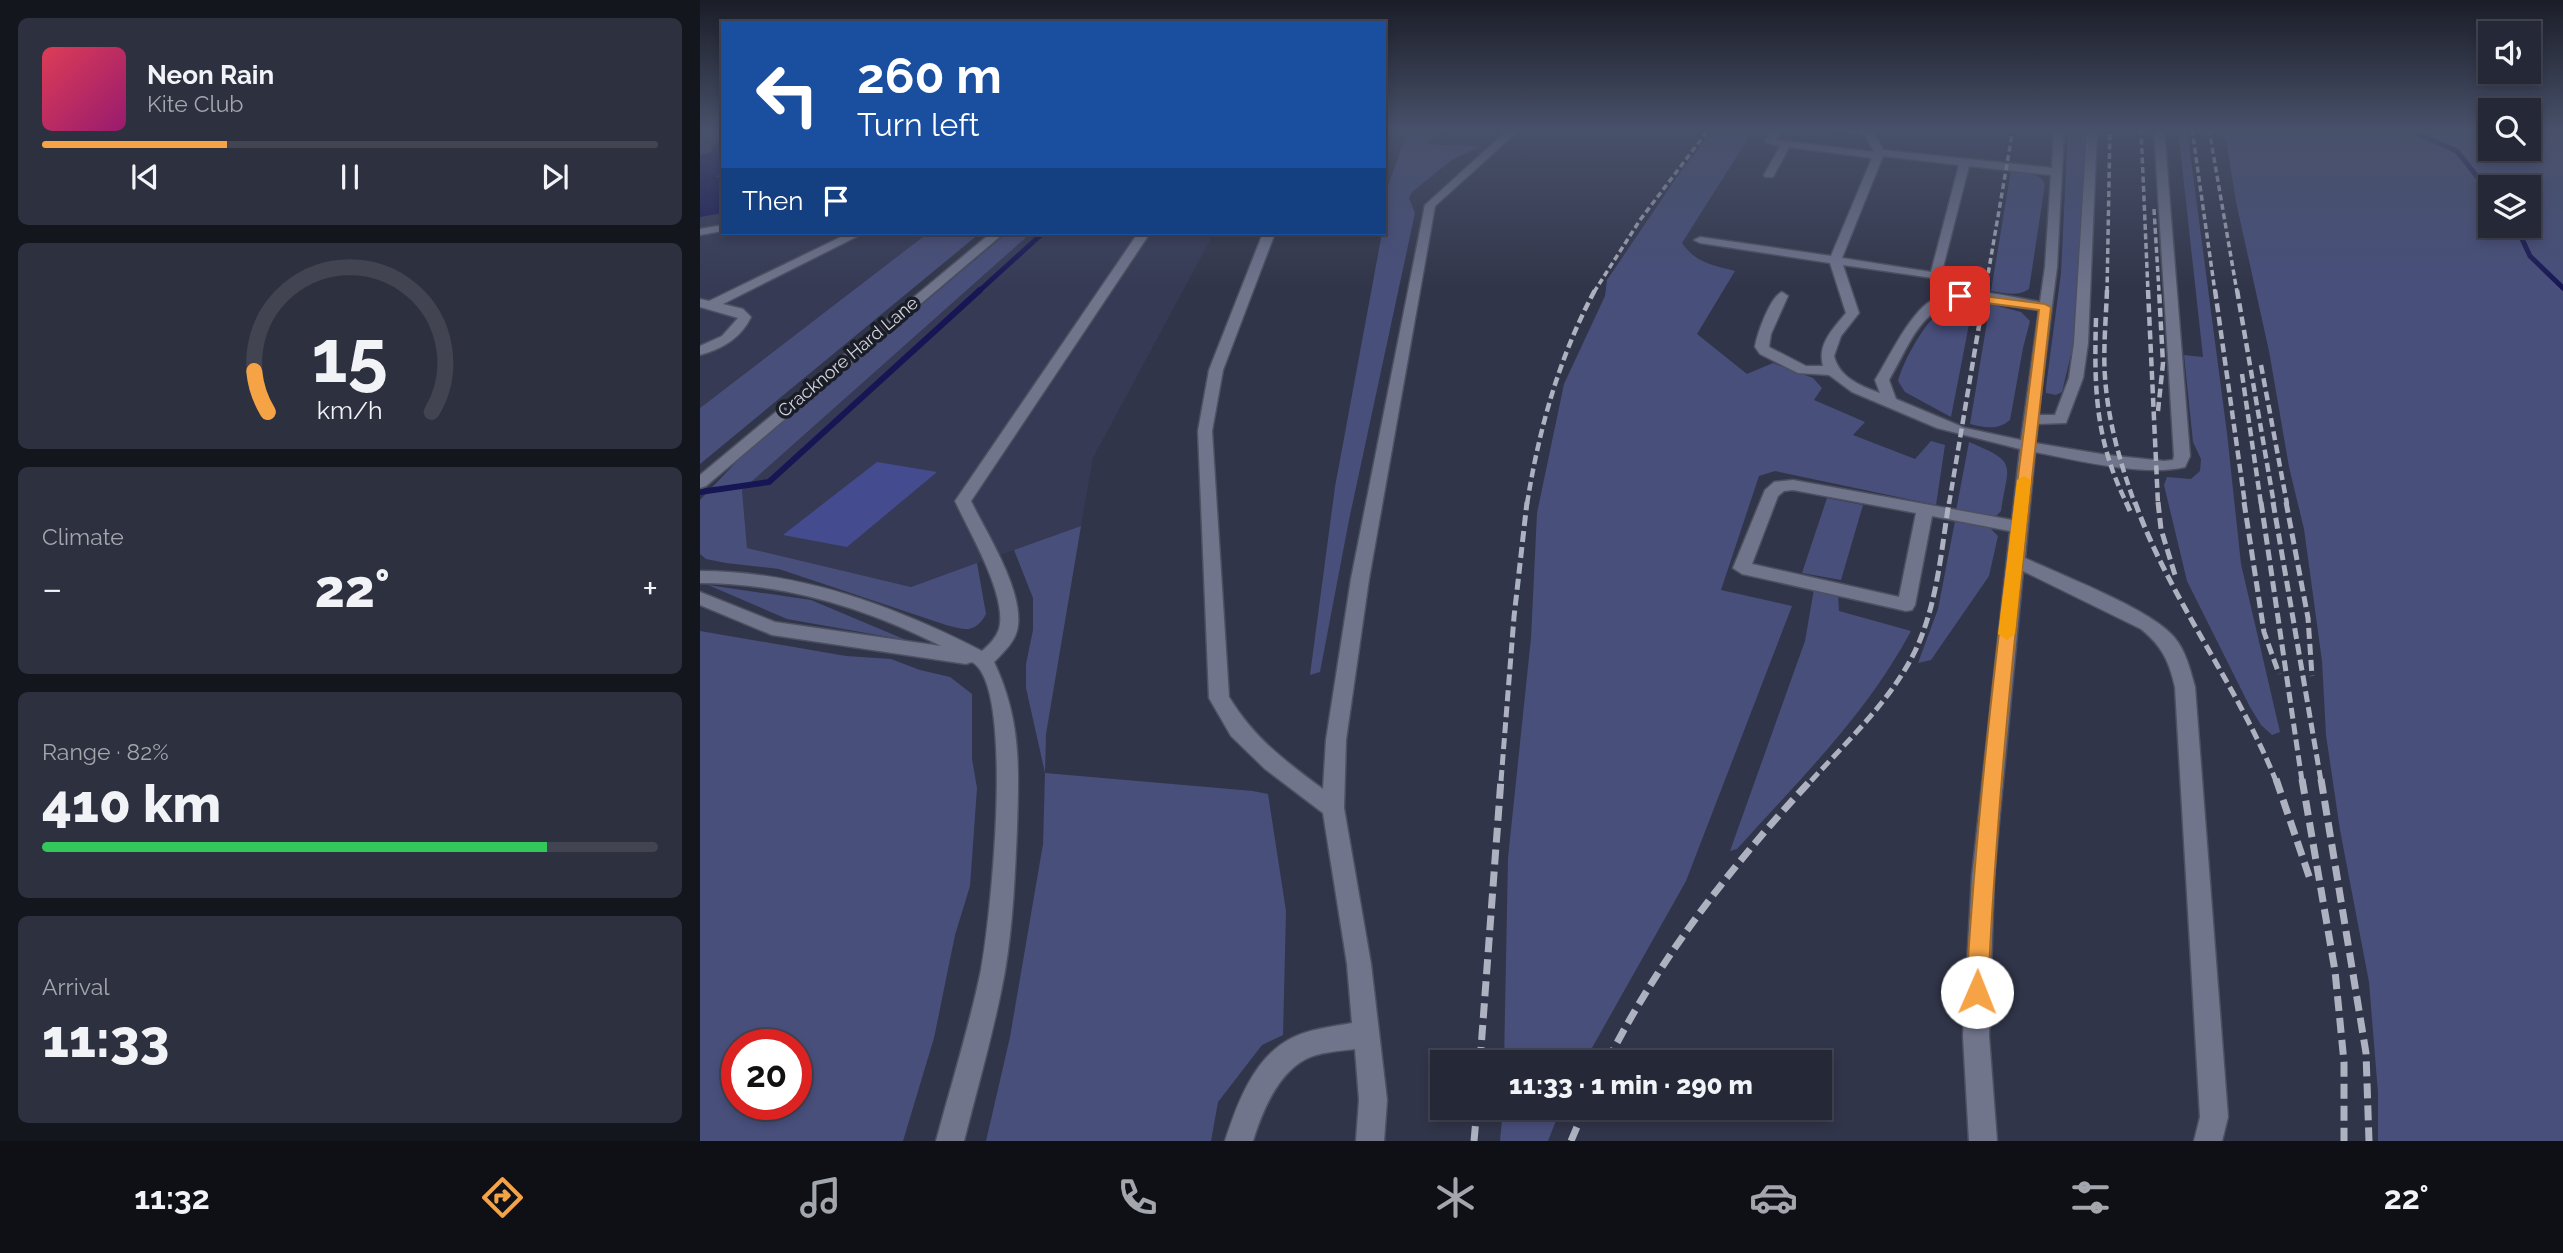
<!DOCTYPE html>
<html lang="en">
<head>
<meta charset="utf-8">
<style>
  body { margin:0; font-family:Raleway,sans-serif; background:#2d303f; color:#f1f3f6; height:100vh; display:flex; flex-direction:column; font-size:26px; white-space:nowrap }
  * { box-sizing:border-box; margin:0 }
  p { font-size:23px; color:#a3a6ad }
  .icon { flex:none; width:38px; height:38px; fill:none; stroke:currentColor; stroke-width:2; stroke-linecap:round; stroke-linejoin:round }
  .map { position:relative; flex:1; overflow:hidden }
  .details { display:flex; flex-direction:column; gap:18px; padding:18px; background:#14161e; width:700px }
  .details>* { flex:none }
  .top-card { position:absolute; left:21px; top:21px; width:665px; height:214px; border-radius:0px; box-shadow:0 4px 10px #0003,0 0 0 2px #424452; background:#1a4fa0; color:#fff; overflow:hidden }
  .fabs { position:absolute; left:1778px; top:21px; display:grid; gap:14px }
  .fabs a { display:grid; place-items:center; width:63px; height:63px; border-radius:0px; background:#252837; box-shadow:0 4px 10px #0003,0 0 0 2px #424452; font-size:35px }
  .speed { position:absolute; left:21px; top:1029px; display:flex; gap:14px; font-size:35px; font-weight:700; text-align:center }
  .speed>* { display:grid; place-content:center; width:91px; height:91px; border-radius:50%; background:#252837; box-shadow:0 4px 10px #0003,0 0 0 2px #424452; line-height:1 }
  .speed .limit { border:10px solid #d22; background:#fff; color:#111 }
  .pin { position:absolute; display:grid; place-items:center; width:60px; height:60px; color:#fff; margin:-30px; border-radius:14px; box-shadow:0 4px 10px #0006 }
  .me { position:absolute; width:77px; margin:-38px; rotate:1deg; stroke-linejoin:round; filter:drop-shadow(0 0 5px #0008) }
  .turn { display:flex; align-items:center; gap:24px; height:147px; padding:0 21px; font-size:32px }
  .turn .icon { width:91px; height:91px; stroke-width:2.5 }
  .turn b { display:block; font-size:49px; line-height:60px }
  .then { display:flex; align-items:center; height:66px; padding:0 21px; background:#0003; gap:14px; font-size:26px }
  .big { font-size:52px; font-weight:800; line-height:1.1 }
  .details .card { flex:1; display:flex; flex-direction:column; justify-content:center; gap:10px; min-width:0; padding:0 24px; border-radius:10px; background:#2d303f }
  .details .dial { align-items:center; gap:0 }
  .dial svg { height:182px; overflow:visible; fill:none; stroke:#424452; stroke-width:7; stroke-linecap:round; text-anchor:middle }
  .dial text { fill:#f1f3f6; stroke:none }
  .song { display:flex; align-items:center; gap:21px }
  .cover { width:84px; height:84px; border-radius:10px; background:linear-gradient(135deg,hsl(350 70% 55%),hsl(320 70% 35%)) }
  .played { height:7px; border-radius:4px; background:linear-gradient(90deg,#f5a345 30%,#424452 30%) }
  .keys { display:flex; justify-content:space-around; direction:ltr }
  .heat { display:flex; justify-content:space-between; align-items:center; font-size:38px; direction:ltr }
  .charge { height:10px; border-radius:5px; background:linear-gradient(90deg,#34c759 82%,#424452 0) }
  .trip { position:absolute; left:730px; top:1050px; width:402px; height:70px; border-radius:0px; background:#252837; box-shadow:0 4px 10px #0003,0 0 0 2px #424452; font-weight:800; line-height:70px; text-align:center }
  .tab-bar { display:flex; height:112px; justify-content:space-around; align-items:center; background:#0f1016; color:#a3a6ad }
  .tab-bar .icon { width:49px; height:49px }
  .tab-bar .on { color:#f5a345 }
  .tab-bar b { font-size:32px; color:#f1f3f6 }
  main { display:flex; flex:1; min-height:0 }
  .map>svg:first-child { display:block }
  .built { fill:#363a55 }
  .green { fill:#484f7b; fill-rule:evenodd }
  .water { fill:#171655 }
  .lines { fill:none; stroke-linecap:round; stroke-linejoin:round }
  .stream-far1 { stroke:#171655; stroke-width:5 }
  .stream { stroke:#171655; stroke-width:6 }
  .building { fill:#444c8f }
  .minor-casing { stroke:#4d5060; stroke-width:3 }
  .minor { fill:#70758c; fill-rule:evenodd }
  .rail-far3 { stroke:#aeb1bf; stroke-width:3.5; stroke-dasharray:6 3.5; stroke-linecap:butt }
  .rail-far2 { stroke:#aeb1bf; stroke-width:4.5; stroke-dasharray:9 4.5; stroke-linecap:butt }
  .rail-far1 { stroke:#aeb1bf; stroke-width:5; stroke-dasharray:11 5; stroke-linecap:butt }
  .rail { stroke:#aeb1bf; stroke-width:7; stroke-dasharray:15 7; stroke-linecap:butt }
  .route { fill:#f5a345; stroke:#9f6a2d; stroke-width:2 }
  .slow { fill:#f59e0b }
  .labels { text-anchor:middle; stroke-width:7; stroke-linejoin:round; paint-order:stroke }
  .far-street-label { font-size:18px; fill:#d1d4e1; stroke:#1b1d26 }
</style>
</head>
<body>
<main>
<section class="details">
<div class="card">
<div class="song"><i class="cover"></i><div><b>Neon Rain</b><p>Kite Club</p></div></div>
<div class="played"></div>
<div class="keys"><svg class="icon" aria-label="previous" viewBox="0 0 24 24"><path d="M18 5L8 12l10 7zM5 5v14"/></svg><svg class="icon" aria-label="pause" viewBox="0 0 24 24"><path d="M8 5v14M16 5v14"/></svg><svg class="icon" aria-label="next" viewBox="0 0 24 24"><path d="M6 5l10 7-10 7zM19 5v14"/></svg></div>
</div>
<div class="card dial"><svg viewBox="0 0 100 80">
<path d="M14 69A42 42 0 1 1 86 69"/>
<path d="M14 69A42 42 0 0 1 8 51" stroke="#f5a345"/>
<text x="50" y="56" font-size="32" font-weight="700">15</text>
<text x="50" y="72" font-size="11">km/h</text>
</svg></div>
<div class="card"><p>Climate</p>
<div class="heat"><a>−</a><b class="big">22°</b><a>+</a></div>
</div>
<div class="card"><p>Range · 82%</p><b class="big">410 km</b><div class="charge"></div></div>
<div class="card"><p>Arrival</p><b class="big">11:33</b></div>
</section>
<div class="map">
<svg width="1863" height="1141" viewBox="0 0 1863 1141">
  <rect width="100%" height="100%" fill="#313549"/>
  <path class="built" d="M0,129H23V233H228L0,408Z
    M331,233H514L393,458L381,526L211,587L47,548L42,490Z"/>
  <path class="green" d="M708,129H746L727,143C745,147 760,144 779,147L753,159L712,192L709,198L715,213L649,520L620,672L610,675L635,487L682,233H684L688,186Z
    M1014,129H1054L982,243C996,263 1012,265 1035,271L997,334L1047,374L1073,363L1113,378L1122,388L1114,400L1165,422L1153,435L1215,459L1231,441L1245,445L1236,505L1075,471L1059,476L1021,590L1092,606L986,881L884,1062H804L808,858L831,638L837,513L864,384L905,296L907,280L983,168Z
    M1368,129H1387L1373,346L1362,392L1356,395L1346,393V387L1361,273Z
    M1478,129H1487L1527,433L1541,564L1580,732L1572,735L1561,725L1550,707L1487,581L1464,485L1467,477L1491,479L1500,471L1501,459L1493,442L1484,355L1503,357Z
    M1521,129H1790V149H1829V129H1863V1141H1678V1093L1669,982L1640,830L1626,735L1622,661L1604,529L1589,467L1569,351L1536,202L1527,145ZM1790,187H1829V226H1790Z
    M1311,170C1323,172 1339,172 1345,184L1329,289C1318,297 1304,293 1291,291Z
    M228,233H280L0,464V408Z
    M307,233H331L42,490L47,548L211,587L277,563L286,614C275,634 265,630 246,625L79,569L26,563L6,559L0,554V500L42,456Z
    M1290,304L1321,312L1330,321L1323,348L1310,420C1298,430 1285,428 1270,424Z
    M1272,309L1251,417L1205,392L1198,381C1203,362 1221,330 1234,317C1244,308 1260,309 1272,309Z
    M1269,442C1319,463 1308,463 1301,511L1296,516L1256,511Z
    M1127,498L1163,505L1141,580L1102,573Z
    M1255,521L1290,528L1298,536L1289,576L1231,660L1218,663L1238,609Z
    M381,526L346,734L345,773L553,791L568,794L586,911L583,1035L562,1045L518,1102L511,1141H286L310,1037L343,844L345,773L326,688V664L333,630V598L314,550Z
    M8,585L111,600L206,640L87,619Z
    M1114,589L1138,594L1139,611L1211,631C1167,714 1099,780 1037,849L1030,851L1105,641Z
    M0,631L146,656L191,659L220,670L250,677L272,694V759L277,788L270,886L255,935L234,1038L203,1141H0ZM37,1045H96V1104H37Z
    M803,1108H861L848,1141H800Z"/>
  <path class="water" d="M23,139V173L15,177H23V213L0,217V156L11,152L13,145Z"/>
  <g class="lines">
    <path class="stream-far1" d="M1707,129L1757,151L1790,193
      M1816,226L1830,256L1863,288
      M278,292L343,233"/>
    <path class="stream" d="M0,492L69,482L280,290"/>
  </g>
  <path class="building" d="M177,462L237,472L147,547L83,535Z"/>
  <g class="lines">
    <g class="minor-casing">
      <path id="minor" d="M809,129H820L735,206L669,579L646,740L644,808L671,964L687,1100L684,1141H656L659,1100L655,1049C640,1051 619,1052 606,1059C577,1074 562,1112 553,1141H525C537,1104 553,1060 588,1040C607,1029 631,1027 652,1023L647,964L623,813L565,769L531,736L509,698L498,431L509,370L563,233H575L523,370L512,431L529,697C554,738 585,761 623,789L626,740L651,579L725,205Z
        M1073,129H1083L1076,140L1174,152L1165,135L1133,129H1169L1174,132L1183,150L1352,168L1354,129H1364L1357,267L1338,415H1355L1369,378L1374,343L1387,129H1397L1388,343L1383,378L1366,423L1337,424L1335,443L1407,455L1464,461L1473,460L1474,456L1454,129H1464L1490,456L1485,467C1445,477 1375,460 1335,452L1325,558C1361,575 1451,609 1474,637C1486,651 1490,669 1495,687L1528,1117L1522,1141H1494L1500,1117L1475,687C1469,661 1462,646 1441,629L1323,571L1294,876L1289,1036L1297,1141H1269L1263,1036L1272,876L1310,531L1232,516L1215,605L1212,610L1206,611L1042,574L1033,568L1065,490L1074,482L1093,480L1312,520L1320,449L1237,428L1152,392L1129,375L1098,373L1060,354L1055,347C1057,334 1070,297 1082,292L1088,296L1071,334L1069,347L1106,366H1123C1117,344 1133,329 1146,313L1130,263L1000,243L994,240L1000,237L1131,256L1172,158L1089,147L1073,177H1065L1064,175L1080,146L1065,142ZM1183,156L1259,165L1231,272L1142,258ZM1269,166L1351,175L1345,267L1340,302C1303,296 1248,278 1219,311C1201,331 1189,357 1175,380L1180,393C1160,386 1139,377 1134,356L1141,336L1159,313L1143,265L1240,279ZM1270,300L1339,310L1321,440L1265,428L1196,399L1189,380C1211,343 1221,303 1270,300ZM1093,490L1216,513L1199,597L1052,564L1078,496L1084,491Z
        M23,225V231L0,235V229Z
        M149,233H164L23,304L43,309L51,317C41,338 22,349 0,355V346L22,336L38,318L0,307V299L9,301Z
        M291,233H304L6,486L0,488V475Z
        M438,233H450L271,501C287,534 322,588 318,625C317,640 304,652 294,662C321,719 319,766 317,828C315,875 313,924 305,971C295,1028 278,1085 264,1141H236C251,1085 269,1028 281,970C290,923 316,686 272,662L266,664L72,635L0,605V592L75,622L241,646C166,608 84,583 0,583V571C100,571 194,606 282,651C289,645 296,638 299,629C308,596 269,532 255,501Z"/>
    </g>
    <use href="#minor" class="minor"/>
    <path class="rail-far3" d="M1441,129L1448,292
      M1492,129L1515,292
      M1509,129L1537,292
      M1454,209L1459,292
      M894,292L940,220L1009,129
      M1285,292L1313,129
      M1407,292L1410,129"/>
    <path class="rail-far2" d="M1407,290C1406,319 1403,349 1405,377C1408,421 1420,463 1435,504
      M1448,290L1458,504
      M1515,290L1545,504
      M1537,290L1574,504
      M1396,318C1394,388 1395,440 1427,504
      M1561,365L1587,504
      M1542,374L1561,504
      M1458,411L1463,363L1459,290
      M827,504C839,429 859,357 895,290
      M1249,504L1285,290"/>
    <path class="rail-far1" d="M1426,502L1430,511
      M1435,502C1470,600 1537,684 1576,781
      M1458,502L1461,529L1475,575
      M1544,502L1564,632L1579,674
      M1561,502L1602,781
      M1573,502L1621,781
      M1586,502L1608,618L1612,676
      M801,781L814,617L827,502
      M1111,781C1151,737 1201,691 1222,635C1238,593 1242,546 1249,502"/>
    <path class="rail" d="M1576,779L1610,879
      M1602,779L1635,971L1644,1062V1141
      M1621,779L1666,1053L1669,1141
      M780,1062L801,779
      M907,1062C960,957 1032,865 1112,779
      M774,1141L777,1108
      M871,1141L885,1108"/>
  </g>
  <linearGradient id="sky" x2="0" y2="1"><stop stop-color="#1b1d28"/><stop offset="0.45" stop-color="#48516a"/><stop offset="1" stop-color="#48516a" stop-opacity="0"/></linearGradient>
  <rect width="1863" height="289" fill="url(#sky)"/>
  <path class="route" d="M1260,293L1345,304L1351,307C1326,535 1298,763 1288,992L1285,1000L1277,1003L1269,1000L1266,992C1279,763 1311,537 1339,310L1256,299V294Z"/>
  <path class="slow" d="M1324,476L1331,480L1315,634L1307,640L1298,634L1317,480Z"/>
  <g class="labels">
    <g class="far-street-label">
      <text transform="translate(148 357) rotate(-40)" y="6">Cracknore Hard Lane</text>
    </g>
  </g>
</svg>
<div class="fabs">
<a><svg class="icon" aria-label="sound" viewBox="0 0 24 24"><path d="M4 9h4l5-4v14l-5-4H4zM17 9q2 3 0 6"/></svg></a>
<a><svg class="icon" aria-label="search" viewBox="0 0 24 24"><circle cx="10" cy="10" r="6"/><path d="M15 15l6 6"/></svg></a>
<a><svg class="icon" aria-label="layers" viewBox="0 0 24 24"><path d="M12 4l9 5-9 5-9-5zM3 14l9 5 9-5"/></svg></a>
</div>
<div class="speed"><div class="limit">20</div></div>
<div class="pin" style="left:1260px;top:296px;background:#d93025"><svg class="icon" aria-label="arrive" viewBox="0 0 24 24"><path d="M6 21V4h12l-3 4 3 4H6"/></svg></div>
<svg class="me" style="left:1277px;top:992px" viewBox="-20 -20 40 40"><circle r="19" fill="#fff"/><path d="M0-13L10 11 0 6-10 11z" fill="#f5a345"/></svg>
<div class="trip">11:33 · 1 min · 290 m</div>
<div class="top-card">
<div class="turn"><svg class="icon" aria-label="left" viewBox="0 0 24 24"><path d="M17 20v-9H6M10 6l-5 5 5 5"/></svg><div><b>260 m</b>Turn left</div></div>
<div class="then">Then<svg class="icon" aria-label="arrive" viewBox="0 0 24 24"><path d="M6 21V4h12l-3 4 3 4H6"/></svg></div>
</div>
</div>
</main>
<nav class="tab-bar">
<b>11:32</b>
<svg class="icon on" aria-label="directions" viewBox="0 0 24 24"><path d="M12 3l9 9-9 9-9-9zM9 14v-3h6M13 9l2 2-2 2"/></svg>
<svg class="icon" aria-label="music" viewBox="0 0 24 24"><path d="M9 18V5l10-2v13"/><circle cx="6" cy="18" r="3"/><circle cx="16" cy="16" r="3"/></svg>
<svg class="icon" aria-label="phone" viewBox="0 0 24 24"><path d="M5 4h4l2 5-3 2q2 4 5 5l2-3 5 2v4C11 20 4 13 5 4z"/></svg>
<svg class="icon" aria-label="climate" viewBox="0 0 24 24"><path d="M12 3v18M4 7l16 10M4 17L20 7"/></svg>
<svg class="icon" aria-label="car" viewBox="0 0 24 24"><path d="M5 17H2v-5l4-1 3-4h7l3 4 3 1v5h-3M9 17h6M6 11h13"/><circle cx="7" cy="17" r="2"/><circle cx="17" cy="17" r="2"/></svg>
<svg class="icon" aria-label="filters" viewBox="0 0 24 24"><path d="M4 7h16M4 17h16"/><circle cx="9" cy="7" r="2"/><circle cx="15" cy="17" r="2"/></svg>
<b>22°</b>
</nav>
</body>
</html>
